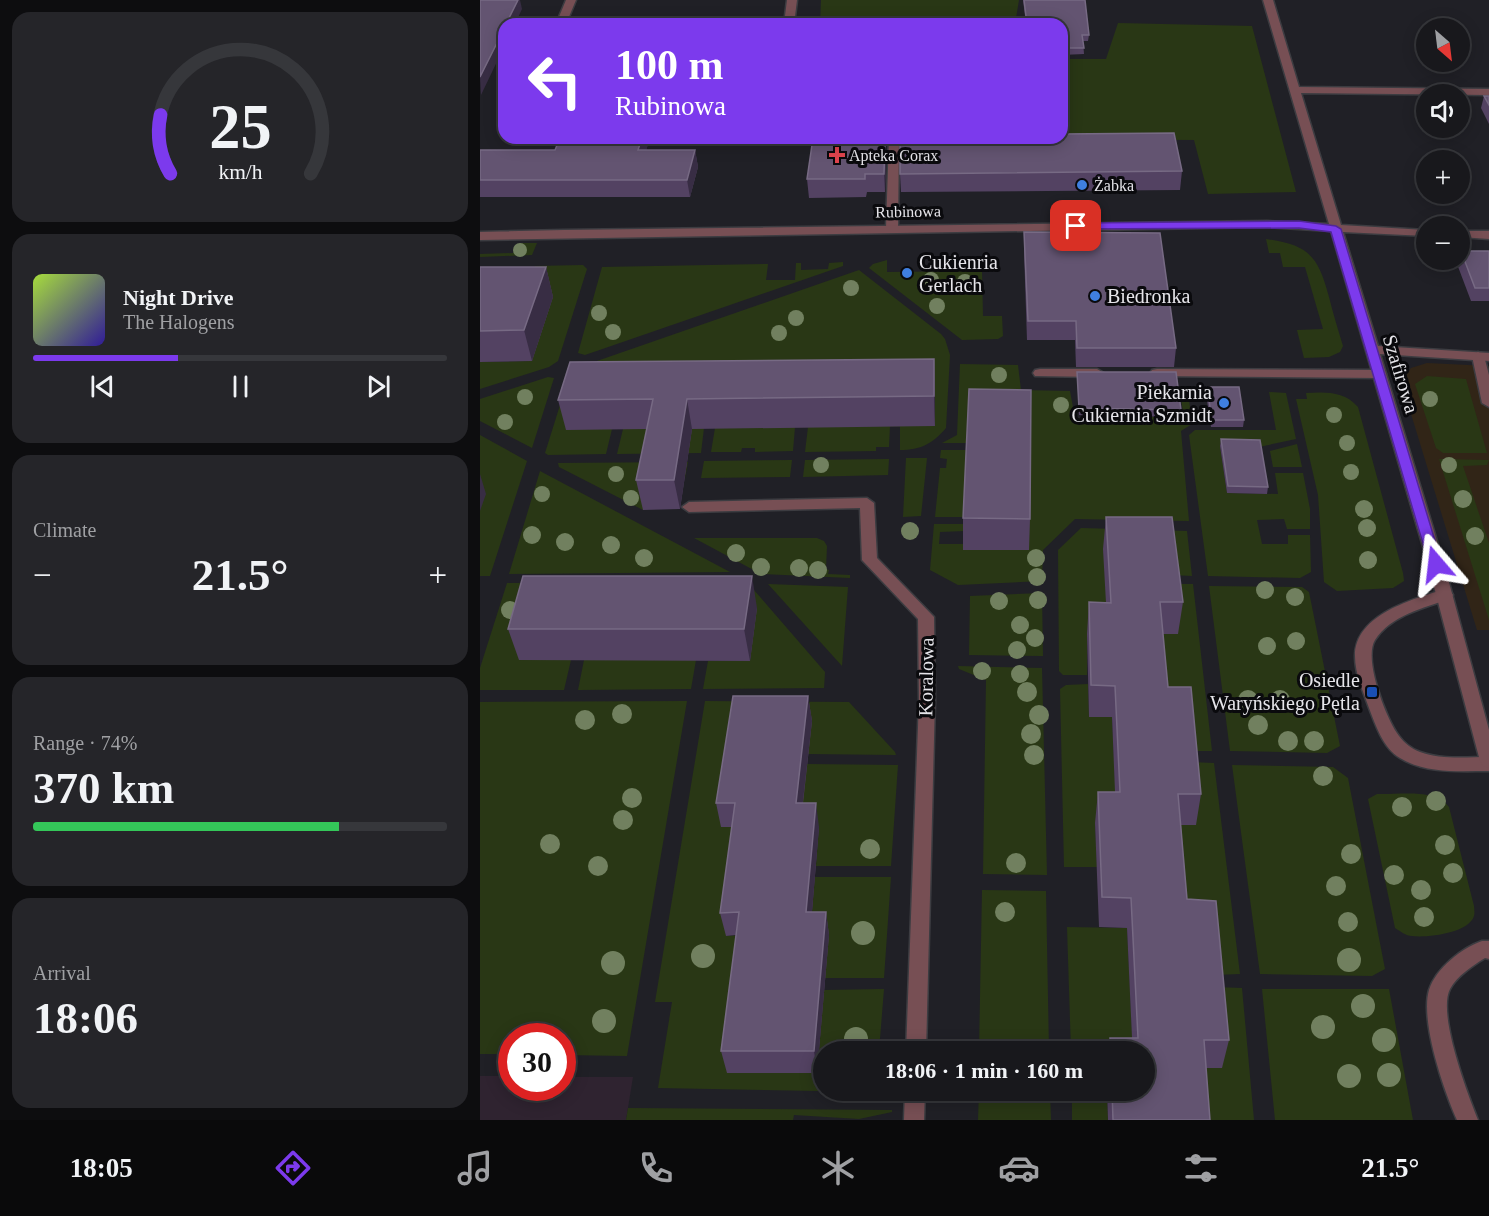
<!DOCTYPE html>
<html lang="en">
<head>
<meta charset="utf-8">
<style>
  body { margin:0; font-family:"Times New Roman",serif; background:#252529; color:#f1f3f6; height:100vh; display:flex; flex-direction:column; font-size:22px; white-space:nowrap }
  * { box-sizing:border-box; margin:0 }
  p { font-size:20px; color:#9fa0a3 }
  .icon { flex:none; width:33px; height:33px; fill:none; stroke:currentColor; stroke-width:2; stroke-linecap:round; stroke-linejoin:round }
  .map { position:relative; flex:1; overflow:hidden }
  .panel { display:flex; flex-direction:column; gap:12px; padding:12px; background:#0d0d0f; width:480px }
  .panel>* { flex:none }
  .banner { position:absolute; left:18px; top:18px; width:570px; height:126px; border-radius:18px; box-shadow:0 3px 15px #0003,0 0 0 2px #36373b; background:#7c3aed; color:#fff; overflow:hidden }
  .needle { width:39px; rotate:152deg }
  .controls { position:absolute; left:936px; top:18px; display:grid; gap:12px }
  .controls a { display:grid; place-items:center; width:54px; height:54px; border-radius:50%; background:#18181c; box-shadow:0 3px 15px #0003,0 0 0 2px #36373b; font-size:30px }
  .speed { position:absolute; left:18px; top:1023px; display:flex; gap:12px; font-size:30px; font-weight:700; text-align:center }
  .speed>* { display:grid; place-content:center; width:78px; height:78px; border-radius:50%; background:#18181c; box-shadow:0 3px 15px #0003,0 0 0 2px #36373b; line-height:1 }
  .speed .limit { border:9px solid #d22; background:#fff; color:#111 }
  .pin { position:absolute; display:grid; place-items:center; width:51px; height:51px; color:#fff; margin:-26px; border-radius:12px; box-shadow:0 3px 9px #0006 }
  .me { position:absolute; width:66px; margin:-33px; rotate:343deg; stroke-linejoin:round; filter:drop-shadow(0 0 4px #0008) }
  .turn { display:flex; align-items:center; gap:21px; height:126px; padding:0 18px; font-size:27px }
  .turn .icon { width:78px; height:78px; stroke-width:2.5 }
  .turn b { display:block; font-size:42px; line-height:51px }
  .big { font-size:45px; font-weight:600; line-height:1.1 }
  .panel .card { flex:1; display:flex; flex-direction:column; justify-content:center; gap:9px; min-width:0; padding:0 21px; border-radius:18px; background:#252529 }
  .panel .dial { align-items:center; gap:0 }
  .dial svg { height:156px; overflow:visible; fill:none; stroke:#36373b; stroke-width:7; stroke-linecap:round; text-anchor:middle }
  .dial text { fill:#f1f3f6; stroke:none }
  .song { display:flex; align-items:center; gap:18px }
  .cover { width:72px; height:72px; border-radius:9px; background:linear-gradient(135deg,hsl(80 70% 55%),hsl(250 70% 35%)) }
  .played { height:6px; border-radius:3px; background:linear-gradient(90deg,#7c3aed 35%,#36373b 35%) }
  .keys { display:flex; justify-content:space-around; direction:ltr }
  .heat { display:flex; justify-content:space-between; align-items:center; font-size:33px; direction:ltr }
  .charge { height:9px; border-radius:4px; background:linear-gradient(90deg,#34c759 74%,#36373b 0) }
  .trip { position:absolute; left:333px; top:1041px; width:342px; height:60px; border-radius:30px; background:#18181c; box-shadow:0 3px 15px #0003,0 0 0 2px #36373b; font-weight:600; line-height:60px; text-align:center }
  .menu { display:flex; height:96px; justify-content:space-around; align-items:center; background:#0a0a0b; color:#9fa0a3 }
  .menu .icon { width:42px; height:42px }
  .menu .active { color:#7c3aed }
  .menu b { font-size:27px; color:#f1f3f6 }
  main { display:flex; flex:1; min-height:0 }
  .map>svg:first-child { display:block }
  .commercial { fill:#312517 }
  .education { fill:#2f2330 }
  .green { fill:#293715 }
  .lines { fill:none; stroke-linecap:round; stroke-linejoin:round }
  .service-casing { stroke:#3c3c41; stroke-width:3 }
  .minor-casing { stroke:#3c3c41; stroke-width:3 }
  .service { fill:#774f54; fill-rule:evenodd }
  .minor { fill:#774f54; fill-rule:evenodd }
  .tree { fill:#71805f }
  .wall { fill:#534262 }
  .shaded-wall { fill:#382d44 }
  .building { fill:#635471; stroke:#776a84; stroke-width:1.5 }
  .route { fill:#7c3aed; stroke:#51269a; stroke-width:1.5 }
  .health-dot { fill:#e0444e; stroke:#0a0a0d; stroke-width:2 }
  .shop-dot { fill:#3f7fe0; stroke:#0a0a0d; stroke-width:2 }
  .transit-dot { fill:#1a4fb4; stroke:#0a0a0d; stroke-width:2 }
  .labels { text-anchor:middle; stroke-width:6; stroke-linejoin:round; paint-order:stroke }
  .far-poi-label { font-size:16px; fill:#e6e5ea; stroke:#0a0a0d; text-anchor:start }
  .far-street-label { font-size:16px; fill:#e6e5ea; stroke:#0a0a0d }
  .poi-label { font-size:20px; fill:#e6e5ea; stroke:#0a0a0d; text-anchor:start }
  .street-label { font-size:20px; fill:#e6e5ea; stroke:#0a0a0d }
</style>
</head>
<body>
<main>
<section class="panel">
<div class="card dial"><svg viewBox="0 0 100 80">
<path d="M14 69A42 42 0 1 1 86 69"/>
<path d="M14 69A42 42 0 0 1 9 39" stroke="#7c3aed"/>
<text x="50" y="56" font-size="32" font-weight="700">25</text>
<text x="50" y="72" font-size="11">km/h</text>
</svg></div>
<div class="card">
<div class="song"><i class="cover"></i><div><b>Night Drive</b><p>The Halogens</p></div></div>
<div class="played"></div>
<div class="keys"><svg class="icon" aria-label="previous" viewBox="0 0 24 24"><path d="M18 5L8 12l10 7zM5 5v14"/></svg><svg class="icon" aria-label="pause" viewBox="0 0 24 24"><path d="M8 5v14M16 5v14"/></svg><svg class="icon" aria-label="next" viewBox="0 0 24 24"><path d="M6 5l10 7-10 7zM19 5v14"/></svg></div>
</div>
<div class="card"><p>Climate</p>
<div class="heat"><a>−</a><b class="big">21.5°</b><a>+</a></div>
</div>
<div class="card"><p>Range · 74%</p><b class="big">370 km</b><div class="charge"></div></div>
<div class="card"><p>Arrival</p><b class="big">18:06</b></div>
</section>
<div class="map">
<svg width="1009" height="1120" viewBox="0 0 1009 1120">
  <rect width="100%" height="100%" fill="#202026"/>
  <path class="commercial" d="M947,363L1009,366V630H997L921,381L931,368Z"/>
  <path class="education" d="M0,1076H31L32,1088H82L83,1077H153L146,1120H0Z"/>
  <path class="green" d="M341,0H539L535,24H340Z
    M638,23L772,26L816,192L728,194L714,140L558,139L582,138V59H626Z
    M786,239C829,245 838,256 849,297C853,313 858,330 863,346L860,352L849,357L824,358L817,330L843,329L825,267H803L800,253H789Z
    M40,243H57L52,255L0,257V254L33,253Z
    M407,260V272L502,271L503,316H522L523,336L518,339L482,340L389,268L393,264Z
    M363,262V266L105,355L98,353L122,267L288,264L286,280H315L316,263H321V270L348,269L349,263Z
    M55,266L103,265L107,269L78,361L69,367L0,389V362L52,361L44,298Z
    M379,270L461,334L465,339L470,355L466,428C452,444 441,450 420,450V426H455L132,429L126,454L68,455L65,453L91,370Z
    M480,364L538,365L541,390L590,391L595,418H607V415L647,391L650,417H681L678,391L687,412H703L700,392L708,391L712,424L701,431L709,521L595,519L563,550L562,581L478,585L450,570L454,524H485V531L460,532L459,544H484V550H549L488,443H462L477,435Z
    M947,376L986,379L1007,453H963L956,448L935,384Z
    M68,377L74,378L52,448L0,421V399Z
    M789,392L806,393L816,439L779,447L740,446L747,493L798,494L795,473H823L830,509V529H807L804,519L777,520L782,544H808V535H830L831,572L820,578L728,576L709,435L715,430H796Z
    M826,393C846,392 864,391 878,407L923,573L924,581L913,588L857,591L844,582L838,495L816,399H827Z
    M410,426L409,447H396V451L325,452L328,427Z
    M315,427L313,451L275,452V448H262L261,452H231L235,428Z
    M224,428L221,453L137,454L143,429Z
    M0,435L47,461L10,576H0Z
    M817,444L822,467H793L790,451Z
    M461,450H488L485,517H455L460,468H466L467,459L460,458Z
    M426,458H447L441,516L423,517Z
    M409,459L408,475L323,477L325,460Z
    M959,459L1009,460L1007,465L983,466L1009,543V620Z
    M312,460L310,477L221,478L224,461Z
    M208,462L205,478L169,479L163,510L79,467L78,463Z
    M60,471L250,572L29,574Z
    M601,528L707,531L712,576L692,575L628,634H607V675H583L579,671L578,550Z
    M214,538H337L344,541L347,546L346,569L349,570L348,574L370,575V578L281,574Z
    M267,582L345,672L344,688L223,689L228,661L270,660L276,608L91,660L84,690H0V668L27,583Z
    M288,584L368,587L362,666Z
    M692,584H713L732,751H710L683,718L676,634Z
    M729,586L822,587L829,592L860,746L847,753L750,751Z
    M562,593L563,656L489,655L490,596Z
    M104,660H216L211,689L98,690Z
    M478,666L562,668L567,875L503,874L506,680L479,669Z
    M608,684L609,717H632L637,823H615L617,867H584L580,689L586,685Z
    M207,701L147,1056L83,1055L82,1036H32L31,1054H0V702Z
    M225,701L369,702L415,752L416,755L328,754L241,826L260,827L246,936L264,935L247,1072L337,1073L344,990L404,989L399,1051L344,1052V1090L395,1092L178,1088L192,1002H175Z
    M710,762L734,763L760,974L734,975L702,929L693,825H716Z
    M327,764L418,765L411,866H336L339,827H320Z
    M752,765L853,767L868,778L905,969L892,976L780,974Z
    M897,794C919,795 955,788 969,807L994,906C994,909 995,912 994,916C989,933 947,938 932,936C926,936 920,931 915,928L888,799Z
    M335,877H411L404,978H345L330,935Z
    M502,890L566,891L569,1051H499Z
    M587,927L647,928L653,1051H591Z
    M735,987L762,988L774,1120H721L717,1068H742Z
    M782,989H909L933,1120H795Z
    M499,1091H570L571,1120H498Z
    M592,1091H627L628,1120H592Z
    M148,1108L412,1110V1112L379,1119L314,1115L313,1120H146Z"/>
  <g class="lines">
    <g class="service-casing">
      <path id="service" d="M307,0H317L314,24H304Z
        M980,95L985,98L987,110H980Z
        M409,138H419L418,228L412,231L406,228Z
        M998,352L1004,356L1009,375V407L1002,403L992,356Z
        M560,369H617L624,373L617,377L555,376L553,373L555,370Z
        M677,369L899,370L906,374L899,378L672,376L670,373L672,370Z
        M965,589L970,591L973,595L970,599C945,607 910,616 895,640C883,659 906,719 919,736C924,743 932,749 940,752C961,760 987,757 1009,757V771C979,771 946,774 920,758C903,748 896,726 889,708C883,691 875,674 875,656C875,614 934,599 965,589Z
        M1002,941H1009V959L1005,958C992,966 977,976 970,989C957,1014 988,1095 998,1120H977C964,1091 940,1021 949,990C956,968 982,948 1002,941Z"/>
    </g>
    <g class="minor-casing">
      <path id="minor" d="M86,0H96L86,24H76Z
        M783,0H793L819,87L1009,89V95L821,93L861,225L946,230V236L863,232L898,346L1009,353V361L900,354L964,564L1009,730V768L1003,766L1000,761L948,564L851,231L787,227L0,240V232L84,230L787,221L849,224Z
        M980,231H1009V239L980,237Z
        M387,498L394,503L397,558L454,617L455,700L446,1052H426L439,700L438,619L382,560L380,508L209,512L202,507L209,502Z
        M425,1090H445L444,1120H424Z"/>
    </g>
    <use href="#service" class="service"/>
    <use href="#minor" class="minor"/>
  </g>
  <g class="tree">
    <circle cx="40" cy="250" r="7"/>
    <circle cx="451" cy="280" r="8"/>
    <circle cx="485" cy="282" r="8"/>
    <circle cx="371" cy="288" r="8"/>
    <circle cx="457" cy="306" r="8"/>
    <circle cx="119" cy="313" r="8"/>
    <circle cx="316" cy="318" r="8"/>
    <circle cx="133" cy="332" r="8"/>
    <circle cx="299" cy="333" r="8"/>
    <circle cx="519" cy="375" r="8"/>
    <circle cx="45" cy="397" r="8"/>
    <circle cx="950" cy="399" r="8"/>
    <circle cx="581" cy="405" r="8"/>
    <circle cx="854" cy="415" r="8"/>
    <circle cx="25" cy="422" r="8"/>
    <circle cx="867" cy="443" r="8"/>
    <circle cx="341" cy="465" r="8"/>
    <circle cx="969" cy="465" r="8"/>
    <circle cx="871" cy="472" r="8"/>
    <circle cx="136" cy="474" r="8"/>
    <circle cx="62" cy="494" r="8"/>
    <circle cx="151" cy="498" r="8"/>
    <circle cx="983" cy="499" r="9"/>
    <circle cx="884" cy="509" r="9"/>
    <circle cx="887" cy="528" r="9"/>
    <circle cx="430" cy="531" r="9"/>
    <circle cx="52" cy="535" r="9"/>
    <circle cx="995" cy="536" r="9"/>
    <circle cx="85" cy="542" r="9"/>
    <circle cx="131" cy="545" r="9"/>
    <circle cx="256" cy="553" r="9"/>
    <circle cx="164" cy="558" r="9"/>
    <circle cx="556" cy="558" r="9"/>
    <circle cx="888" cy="560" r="9"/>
    <circle cx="281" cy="567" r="9"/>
    <circle cx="319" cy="568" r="9"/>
    <circle cx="338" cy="570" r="9"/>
    <circle cx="557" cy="577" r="9"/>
    <circle cx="785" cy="590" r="9"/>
    <circle cx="815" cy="597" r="9"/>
    <circle cx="558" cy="600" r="9"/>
    <circle cx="519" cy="601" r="9"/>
    <circle cx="30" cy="610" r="9"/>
    <circle cx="540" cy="625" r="9"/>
    <circle cx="555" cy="638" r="9"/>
    <circle cx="816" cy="641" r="9"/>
    <circle cx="787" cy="646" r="9"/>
    <circle cx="537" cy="650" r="9"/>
    <circle cx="502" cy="671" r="9"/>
    <circle cx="540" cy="674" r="9"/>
    <circle cx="547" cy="692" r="10"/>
    <circle cx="768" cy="700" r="10"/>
    <circle cx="800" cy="700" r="10"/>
    <circle cx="142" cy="714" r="10"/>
    <circle cx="559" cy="715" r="10"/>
    <circle cx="105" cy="720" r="10"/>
    <circle cx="778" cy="725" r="10"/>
    <circle cx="551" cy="734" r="10"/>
    <circle cx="808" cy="741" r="10"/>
    <circle cx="834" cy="741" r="10"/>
    <circle cx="554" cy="755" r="10"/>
    <circle cx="843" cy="776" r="10"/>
    <circle cx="152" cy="798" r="10"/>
    <circle cx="956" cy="801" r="10"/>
    <circle cx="922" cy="807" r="10"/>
    <circle cx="143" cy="820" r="10"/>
    <circle cx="70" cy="844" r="10"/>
    <circle cx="965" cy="845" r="10"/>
    <circle cx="390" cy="849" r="10"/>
    <circle cx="871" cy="854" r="10"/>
    <circle cx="536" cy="863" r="10"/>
    <circle cx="118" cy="866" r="10"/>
    <circle cx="973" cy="873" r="10"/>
    <circle cx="914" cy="875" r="10"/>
    <circle cx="856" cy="886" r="10"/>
    <circle cx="941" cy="890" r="10"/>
    <circle cx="525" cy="912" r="10"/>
    <circle cx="944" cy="917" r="10"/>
    <circle cx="868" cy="922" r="10"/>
    <circle cx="383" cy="933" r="12"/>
    <circle cx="223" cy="956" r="12"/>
    <circle cx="869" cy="960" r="12"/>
    <circle cx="133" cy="963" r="12"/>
    <circle cx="883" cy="1006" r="12"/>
    <circle cx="124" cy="1021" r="12"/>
    <circle cx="843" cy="1027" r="12"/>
    <circle cx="376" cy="1039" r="12"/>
    <circle cx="904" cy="1040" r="12"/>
    <circle cx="909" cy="1075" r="12"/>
    <circle cx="869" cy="1076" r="12"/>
  </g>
  <path class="wall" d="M543,0H605L609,35L608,41H603L604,54L582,55V24H546Z
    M1004,96H1009V124L1001,108Z
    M80,138H170L166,150H215L218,167L210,197H0V150H75Z
    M405,138L406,153L405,192H387L386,197L329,198L327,179Z
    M702,171L700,190L421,192L420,174Z
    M544,232L696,348L694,367H596L595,340H547L544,251Z
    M981,251H1009V301H991L977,264L978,260H980Z
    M0,267H66L73,297L52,361L0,362Z
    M454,359L455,426L212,429L200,509L163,510L156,480L167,429L86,430L78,400Z
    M597,372L701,410V417L599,415Z
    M727,387L764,420L763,427H731L726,394Z
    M741,439L788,487L787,494L747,493L740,446Z
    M626,517L703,602L698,634H683L688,687L721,794L716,825H701L707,899L749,1040L742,1068H726L730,1120H628L627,1090H664V1052H628L630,1038H652L647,928L619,927L615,823L618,792H635L632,717H609L607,634L609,602L626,603L623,549Z
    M483,518L550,519L549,550H483Z
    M277,608L270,661L39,660L28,629Z
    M328,696L332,721L323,803L339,827L332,912H346L349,935L337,1073H247L241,1051L256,935L246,936L240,913L252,827H241L236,803Z"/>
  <path class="shaded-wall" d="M38,0H40L42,9L35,24H26Z
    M24,29V47L1,95L0,77Z
    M162,138H170L161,167L158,150Z
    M405,138L406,153L405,192L404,174Z
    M215,150L218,167L210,197L207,180Z
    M66,267L73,297L52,361L44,330Z
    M454,359L455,388V426L454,396Z
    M207,399L212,429L200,509L194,480Z
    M0,474L6,494L0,511Z
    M272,576L277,608L270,661L264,629Z
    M328,696L332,721L320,827L316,803Z
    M336,803L339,827L330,935L326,912Z
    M346,912L349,935L337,1073L334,1051Z"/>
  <path class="building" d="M0,0H38L26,24H24V29L0,77Z
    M544,0H605L609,35H602L604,48H582V24H547Z
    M1004,96H1009V105Z
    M694,133L702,171L420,174V138H582V134Z
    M80,138H162L158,150H215L207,180H0V150H75Z
    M333,138H405L404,174H385V179H327Z
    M544,232L680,233L696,348H597L596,321H548Z
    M981,251H1009V288H995Z
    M0,267H66L44,330L0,331Z
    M454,359V396L207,399L194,480H156L173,399L78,400L90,362Z
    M597,372H696L701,410L599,408Z
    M727,387H759L764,420H732Z
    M489,389L551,390L550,519L483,518Z
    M741,439L780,440L788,487L748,486Z
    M626,517H692L703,602H680L688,687H711L721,794H698L707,899L736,901L749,1040H724L730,1120H633L632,1090H664V1052H630V1038H658L651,898L622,897L618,792H640L635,686L611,685L609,602L631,603Z
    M43,576H272L264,629H28Z
    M253,696H328L316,803H336L326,912H346L334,1051H241L259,912L240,913L255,803H236Z"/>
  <path class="route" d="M819,221L856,226L861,229L962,564L960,567L956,569L949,564L851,232L819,228L596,229L590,226L596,223Z"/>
  <path class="health-dot" d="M354 146h6v6h6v6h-6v6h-6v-6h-6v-6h6z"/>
  <g class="shop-dot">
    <circle cx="602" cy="185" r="6"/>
    <circle cx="427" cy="273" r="6"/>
    <circle cx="615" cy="296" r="6"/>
    <circle cx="744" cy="403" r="6"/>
  </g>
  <rect class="transit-dot" x="886" y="686" width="12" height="12" rx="3"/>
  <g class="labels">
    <g class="far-poi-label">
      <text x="369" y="161">Apteka Corax</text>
      <text x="614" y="191">Żabka</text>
    </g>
    <g class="far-street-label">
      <text transform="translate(428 211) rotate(-1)" y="6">Rubinowa</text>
    </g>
    <g class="poi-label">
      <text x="439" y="269">Cukienria<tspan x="439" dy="23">Gerlach</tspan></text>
      <text x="627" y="303">Biedronka</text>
      <text x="732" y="399" text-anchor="end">Piekarnia<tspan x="732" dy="23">Cukiernia Szmidt</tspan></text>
      <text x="880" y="687" text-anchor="end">Osiedle<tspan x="880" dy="23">Waryńskiego Pętla</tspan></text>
    </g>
    <g class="street-label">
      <text transform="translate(921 374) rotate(73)" y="7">Szafirowa</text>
      <text transform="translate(446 677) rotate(-89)" y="7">Koralowa</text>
    </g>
  </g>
</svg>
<div class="controls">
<a><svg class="needle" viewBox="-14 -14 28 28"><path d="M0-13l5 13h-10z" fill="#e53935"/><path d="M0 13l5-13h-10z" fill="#9fa0a3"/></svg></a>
<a><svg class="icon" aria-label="sound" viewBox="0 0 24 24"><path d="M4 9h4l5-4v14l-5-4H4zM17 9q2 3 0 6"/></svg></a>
<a>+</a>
<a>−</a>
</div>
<div class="speed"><div class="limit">30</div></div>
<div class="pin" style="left:596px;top:226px;background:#d93025"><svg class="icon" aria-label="arrive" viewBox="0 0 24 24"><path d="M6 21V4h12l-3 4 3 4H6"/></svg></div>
<svg class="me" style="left:956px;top:564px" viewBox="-20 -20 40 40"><path d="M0-17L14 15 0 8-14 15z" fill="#7c3aed" stroke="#fff" stroke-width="4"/></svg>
<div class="trip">18:06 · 1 min · 160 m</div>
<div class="banner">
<div class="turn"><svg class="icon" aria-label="left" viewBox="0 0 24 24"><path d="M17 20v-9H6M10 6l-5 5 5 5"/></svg><div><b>100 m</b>Rubinowa</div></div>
</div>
</div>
</main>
<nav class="menu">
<b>18:05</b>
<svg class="icon active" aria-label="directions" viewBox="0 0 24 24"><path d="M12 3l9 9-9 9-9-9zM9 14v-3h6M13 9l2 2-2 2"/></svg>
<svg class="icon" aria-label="music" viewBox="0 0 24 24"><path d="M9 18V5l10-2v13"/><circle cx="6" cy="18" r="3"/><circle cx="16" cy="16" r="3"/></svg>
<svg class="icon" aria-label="phone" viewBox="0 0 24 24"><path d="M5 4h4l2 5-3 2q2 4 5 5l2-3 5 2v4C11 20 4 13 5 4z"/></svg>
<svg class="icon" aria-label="climate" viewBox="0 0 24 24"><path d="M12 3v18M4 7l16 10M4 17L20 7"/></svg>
<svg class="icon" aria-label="car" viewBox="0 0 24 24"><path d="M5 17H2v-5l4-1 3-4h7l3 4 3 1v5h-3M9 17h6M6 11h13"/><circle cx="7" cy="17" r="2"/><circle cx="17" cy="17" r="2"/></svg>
<svg class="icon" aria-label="filters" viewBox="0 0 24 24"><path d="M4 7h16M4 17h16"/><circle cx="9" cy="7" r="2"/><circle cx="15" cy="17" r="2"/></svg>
<b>21.5°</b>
</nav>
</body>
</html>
